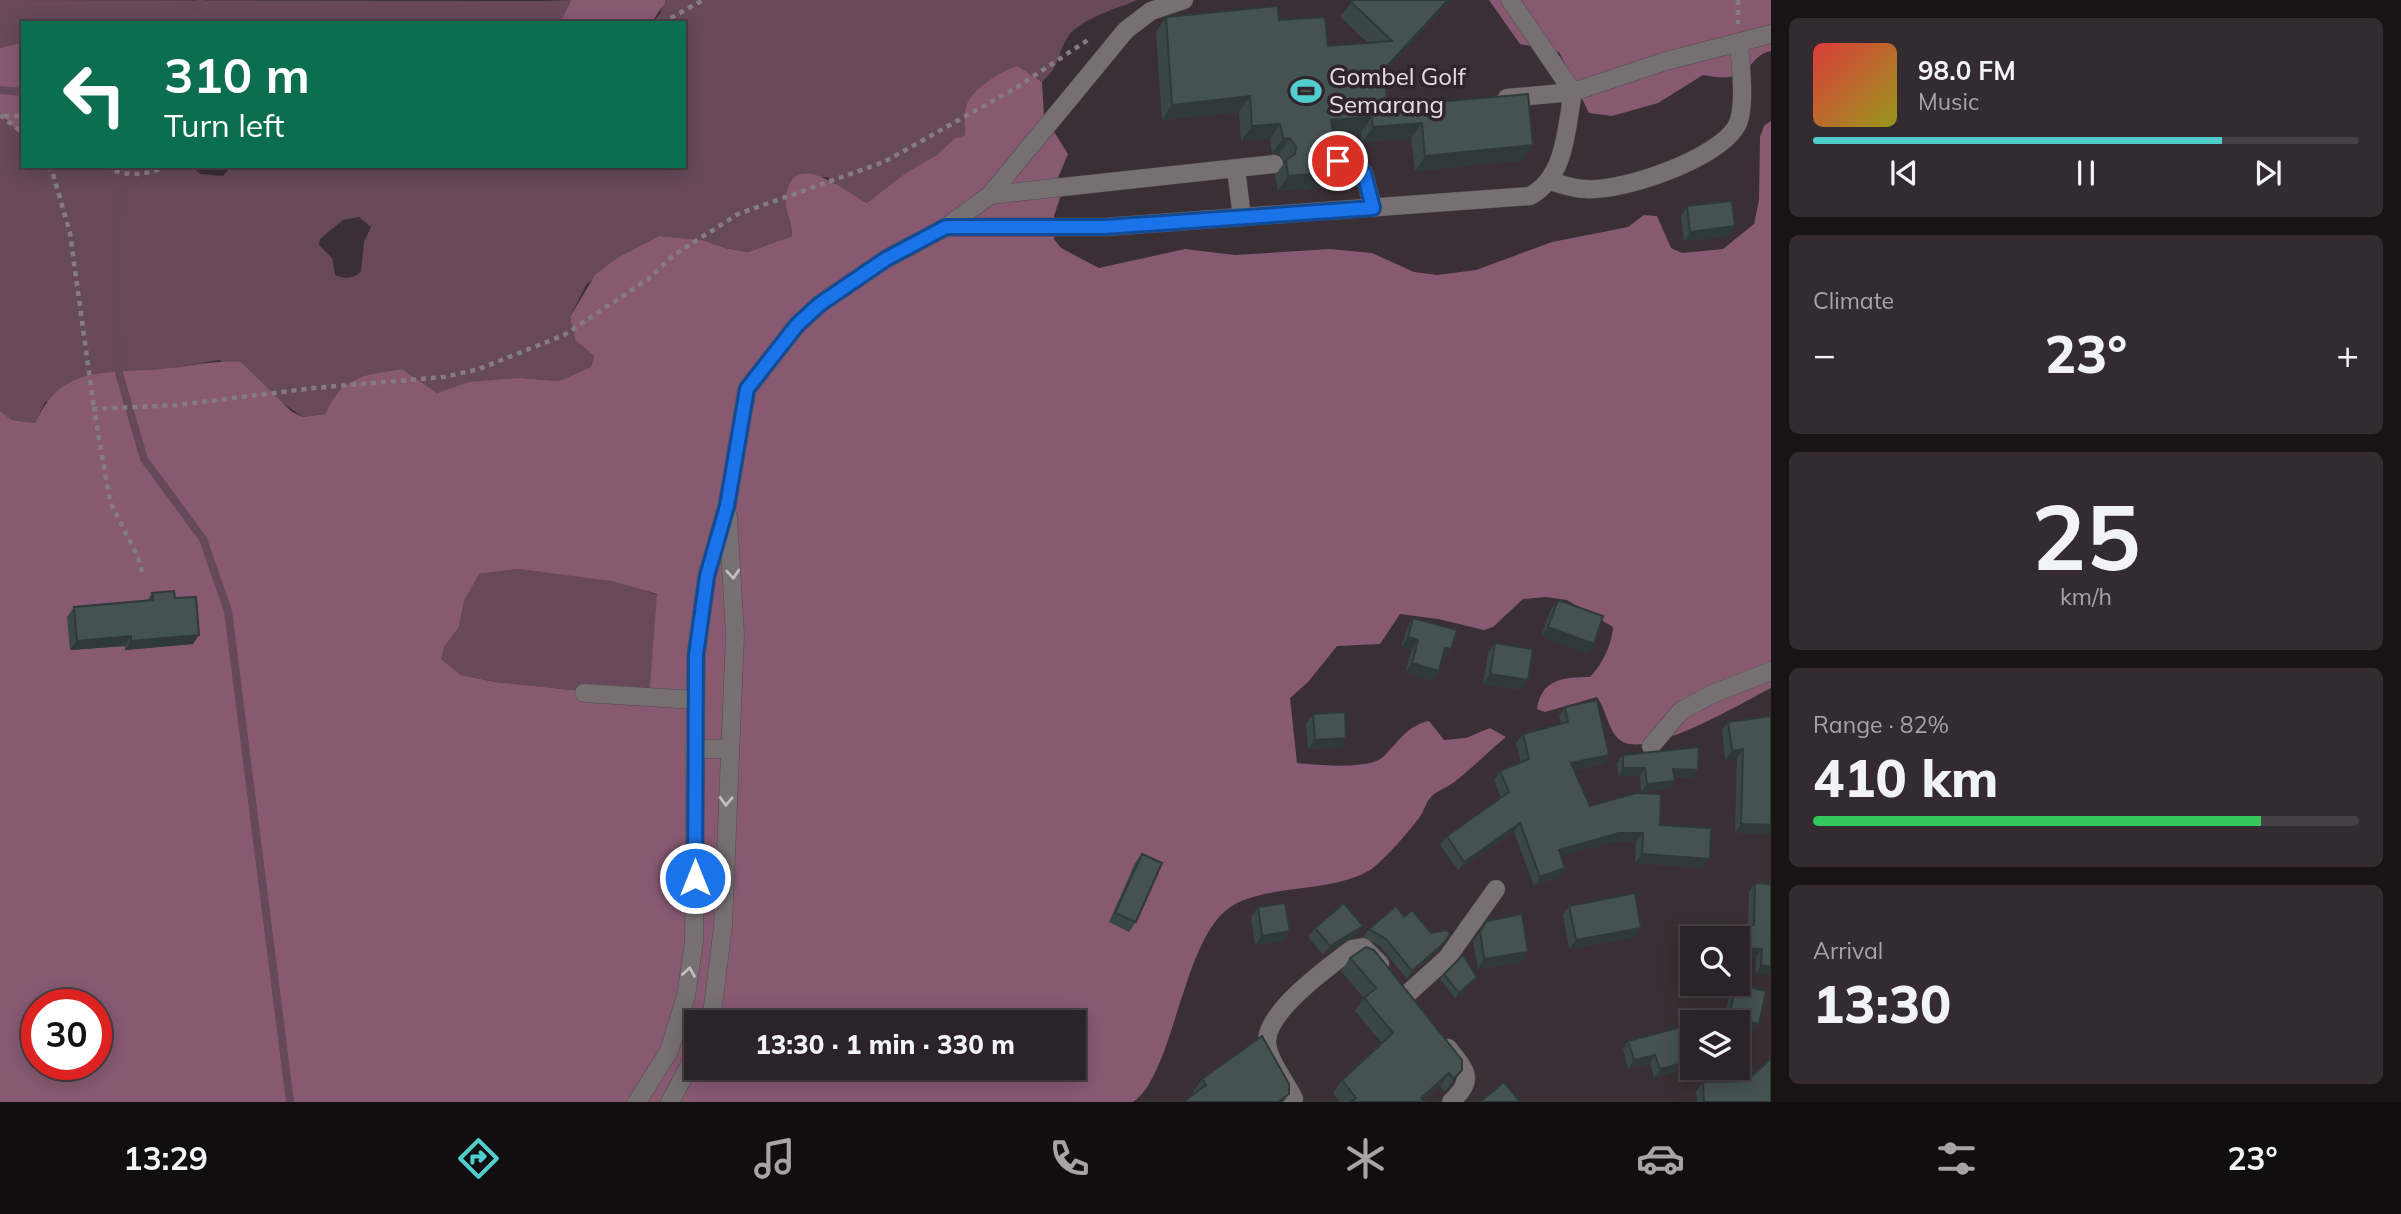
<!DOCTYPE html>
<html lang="en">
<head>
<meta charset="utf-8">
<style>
  body { margin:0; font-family:Mulish,sans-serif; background:#332b2f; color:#f1f3f6; height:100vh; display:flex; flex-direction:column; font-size:26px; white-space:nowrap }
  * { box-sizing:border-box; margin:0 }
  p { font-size:23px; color:#a6a4a7 }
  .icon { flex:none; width:38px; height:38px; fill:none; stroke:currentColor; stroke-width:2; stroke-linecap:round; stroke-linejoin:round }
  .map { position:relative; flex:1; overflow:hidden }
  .side { display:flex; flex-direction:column; gap:18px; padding:18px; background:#181315; width:630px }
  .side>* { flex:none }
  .top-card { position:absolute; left:21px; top:21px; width:665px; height:147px; border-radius:0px; box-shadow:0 4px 18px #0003,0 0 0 2px #474044; background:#0b6e4f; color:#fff; overflow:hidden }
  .controls { position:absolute; left:1680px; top:926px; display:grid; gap:14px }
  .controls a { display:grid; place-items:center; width:70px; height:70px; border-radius:0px; background:#2b2327; box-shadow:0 4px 18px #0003,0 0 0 2px #474044; font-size:35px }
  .speed { position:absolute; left:21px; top:989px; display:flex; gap:14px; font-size:35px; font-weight:700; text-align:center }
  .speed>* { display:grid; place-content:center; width:91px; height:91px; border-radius:50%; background:#2b2327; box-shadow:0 4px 18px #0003,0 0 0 2px #474044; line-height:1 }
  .speed .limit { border:10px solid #d22; background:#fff; color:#111 }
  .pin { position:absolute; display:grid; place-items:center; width:60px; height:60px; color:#fff; margin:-30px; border:4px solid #fff; border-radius:50%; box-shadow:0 2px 7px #0007 }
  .me { position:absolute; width:77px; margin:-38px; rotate:0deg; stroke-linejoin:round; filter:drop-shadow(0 0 5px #0008) }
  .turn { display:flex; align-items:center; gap:24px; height:147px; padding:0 28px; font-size:32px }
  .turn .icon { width:91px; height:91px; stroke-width:2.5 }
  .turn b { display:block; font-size:49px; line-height:60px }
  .big { font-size:52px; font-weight:800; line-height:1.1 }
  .side .widget { flex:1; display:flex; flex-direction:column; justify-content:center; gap:10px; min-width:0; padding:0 24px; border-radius:10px; background:#332b2f }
  .side .dial { align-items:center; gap:0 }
  .dial b { font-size:91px; line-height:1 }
  .song { display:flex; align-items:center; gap:21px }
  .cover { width:84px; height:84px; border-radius:10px; background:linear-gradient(135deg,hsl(0 70% 55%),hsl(60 70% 35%)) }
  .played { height:7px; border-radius:4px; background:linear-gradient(90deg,#52cdcd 75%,#474044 75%) }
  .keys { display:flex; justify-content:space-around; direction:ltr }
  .heat { display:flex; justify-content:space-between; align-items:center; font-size:38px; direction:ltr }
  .charge { height:10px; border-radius:5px; background:linear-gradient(90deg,#34c759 82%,#474044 0) }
  .trip { position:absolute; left:684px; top:1010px; width:402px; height:70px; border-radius:0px; background:#2b2327; box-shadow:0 4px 18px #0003,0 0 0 2px #474044; font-weight:800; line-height:70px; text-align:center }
  .dock { display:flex; height:112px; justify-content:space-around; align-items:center; background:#110e10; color:#a6a4a7 }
  .dock .icon { width:49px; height:49px }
  .dock .on { color:#52cdcd }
  .dock b { font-size:32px; color:#f1f3f6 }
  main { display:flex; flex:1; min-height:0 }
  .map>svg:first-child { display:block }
  .green { fill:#67495a; fill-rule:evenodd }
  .forest { fill:#875a72; fill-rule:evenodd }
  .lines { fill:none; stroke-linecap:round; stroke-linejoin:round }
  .stream { stroke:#65495b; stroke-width:8 }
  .minor-casing { stroke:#544b50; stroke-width:19 }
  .path { stroke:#857c81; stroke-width:4.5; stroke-dasharray:5 5; stroke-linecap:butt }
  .minor { stroke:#767073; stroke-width:18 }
  .wall { fill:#3a4747 }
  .shaded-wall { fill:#303939 }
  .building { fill:#445252; stroke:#303939; stroke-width:2 }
  .oneway { stroke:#c3bcc0 }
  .route-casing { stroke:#114b97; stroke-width:18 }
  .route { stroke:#1a73e8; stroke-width:12 }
  .labels { text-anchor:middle; stroke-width:7; stroke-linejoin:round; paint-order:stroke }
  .poi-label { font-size:24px; fill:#e4dde1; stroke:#2f252a; text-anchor:start }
</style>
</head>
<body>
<main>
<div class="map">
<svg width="1771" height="1102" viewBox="0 0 1771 1102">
  <rect width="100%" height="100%" fill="#392f34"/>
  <path class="green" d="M0,0L545,1L571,0L560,23H23V42L0,48Z
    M665,0H1137C1117,9 1077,19 1066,40C1056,58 1060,66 1042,82L1018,66L965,110V135C951,139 946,149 934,157C911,172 889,186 867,203L845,192L827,177L795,178C778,204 794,212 792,236L748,252L725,248L702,240L659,236L617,258L586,285L570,317L575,340L594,356L591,367L559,381L521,378L437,393L402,369C365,375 342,375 325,414L303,417L219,360L172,368L45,402L35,423L12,420L0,411V113L23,138V166H192L200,174L223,176L231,166H684V23H651L660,14ZM359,217L371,227L364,242L361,271C354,279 345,279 335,275L332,258L319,245L320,239L343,220Z
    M518,569L612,580L658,595L649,698L495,682L461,675L440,659L444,647L459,627L464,601L478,574Z"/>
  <path class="forest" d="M571,0H665V3L651,23H560Z
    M1489,0H1771V51C1745,56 1755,86 1703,75L1658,103L1612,116L1589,113L1559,52L1520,44Z
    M23,42V138L0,113V48Z
    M1018,66L1042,82L1044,116L1068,154L1055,185L1061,195L1054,216V239L1061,248L1099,268L1185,249L1235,255L1330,249L1372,253L1414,272L1437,275L1476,270L1552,242L1628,227L1644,215L1657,216L1671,248L1682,253L1723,249L1754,224L1759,200L1760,137L1764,126L1771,121V688C1743,702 1646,761 1620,740C1608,731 1606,709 1597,697L1545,712L1537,709C1541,679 1564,677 1590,677C1602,665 1612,644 1613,627L1567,600L1545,597L1523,599L1493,627L1484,630L1438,619L1400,614L1380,644L1337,646L1308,682L1290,698L1297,763C1316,765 1368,770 1383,757C1399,742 1406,726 1429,721L1444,740L1466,738L1490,728L1506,737C1488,752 1471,769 1453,783C1446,788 1436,791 1431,797C1426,802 1425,809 1421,815C1412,828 1383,862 1370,870C1327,896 1252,881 1220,916C1181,958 1171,1077 1133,1102H0V411L12,420L35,423C43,407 50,395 65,385C94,367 138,373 171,368C196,365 217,360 241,362L292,412L303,417L325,414C342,375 365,375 402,369L437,393L469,382L521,378L559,381L591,367L594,356L575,340L570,317L595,275L617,258L659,236L702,240L725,248L748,252L792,236C793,222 785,214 786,199C791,145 845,192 867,203L906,173L937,155L954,139L965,135C966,126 963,115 966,107C971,89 1001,71 1018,66ZM518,569L612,581L657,594L649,698L495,682L461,675L441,659L444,647L459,627L464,601L479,574ZM37,1004H96V1064H37ZM696,1022H1074V1068H696Z"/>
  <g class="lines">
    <path class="stream" d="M185,23L201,0
      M0,90L23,92
      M124,166L115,236L119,373L144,459L203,539L228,611L290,1102"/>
    <g class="minor-casing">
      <path id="minor" d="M1507,98L1573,92L1510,0
        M1323,161H1352L1364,173L1373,208
        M1236,169L1242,217
        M1550,181C1561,184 1574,189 1586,189C1622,192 1717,159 1736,127C1747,109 1740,63 1739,42
        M990,195L1274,164
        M946,227L990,195L1126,30L1151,11L1184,0
        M584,693L695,700
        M1651,746L1681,711L1712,694L1771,671
        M694,749H728
        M1405,996L1447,958L1496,889
        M711,1022L723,926L735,635L728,516
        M1448,1048C1467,1072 1475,1079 1451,1102
        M637,1102L669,1051L686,996L694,942L696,655L707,576L727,506L747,389L797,325L820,304L886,259L946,227H1105L1530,196C1566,177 1566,128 1573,92L1666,61L1771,34
        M670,1102L696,1053
        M1290,1102L1294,1099C1287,1083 1266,1058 1267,1040C1269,1009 1329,967 1352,949L1363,947L1380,964"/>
    </g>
    <path class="path" d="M1738,0V24
      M662,23L703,0
      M0,115L23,133
      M4,116H23
      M47,166L53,174L70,233L94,409
      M106,166C122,178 150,175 166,166
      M142,572L137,555L110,502L94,409L177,405L314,388L444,377L479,369L564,335L648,279L674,255L738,214L884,162L1014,89L1088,40"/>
    <use href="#minor" class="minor"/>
  </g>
  <path class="wall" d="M1353,0H1451L1385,71L1387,103L1523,160L1415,171L1411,138L1362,142L1361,132L1332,134L1323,148L1337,172L1327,187L1278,191L1275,175L1285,162L1279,154L1272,153L1270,139L1241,141L1239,112L1162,120L1156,32L1166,17L1279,20L1328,46L1368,43L1340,17Z
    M1687,206L1728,236L1684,241L1681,216Z
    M152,593L175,598L193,644L125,650V646L70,650L67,617L74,607L147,601Z
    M1558,600L1594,644L1587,653L1541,636L1551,609Z
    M1413,618L1451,649L1445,659L1442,658L1439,671L1432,680L1405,673L1412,649L1401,647L1407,628Z
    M1495,643L1521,690L1483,684L1488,653Z
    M1565,707L1609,755L1603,764L1574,770L1590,806L1660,825L1703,868L1635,863L1636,842H1612L1561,856L1559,877L1534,886L1514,832L1458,870L1440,845L1447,836L1501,797L1494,780L1500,771L1521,763L1516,743L1523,734L1561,724L1559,716Z
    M1313,714L1346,738L1340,747L1308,749L1306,724Z
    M1771,716V834L1735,833L1737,758L1725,760L1722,730L1728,722Z
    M1623,755L1693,778L1674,777L1675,781L1669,789L1641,792L1640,776H1618L1617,763Z
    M1142,854L1136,922L1129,932L1109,922L1135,863Z
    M1755,883L1771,974H1755L1756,957L1738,938H1731V933L1737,925H1748L1749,892Z
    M1569,906L1641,928L1634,937L1569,949L1563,915Z
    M1258,907L1290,931L1283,941L1255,945L1251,917Z
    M1404,917L1431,933L1450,934L1438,950L1407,979L1380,946L1363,937L1369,929Z
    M1487,921L1522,962L1478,969L1473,941Z
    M1315,928L1356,936L1323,955L1308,937Z
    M1350,958L1462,1060L1453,1082L1445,1092L1440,1086L1423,1101L1425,1102H1340L1333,1093L1342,1080L1382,1043L1355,1011L1364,998L1341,971Z
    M1444,974L1474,982L1455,998L1440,979Z
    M1736,984L1752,1033L1738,1030V1022H1723L1730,994Z
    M1628,1041L1684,1069L1654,1078L1650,1063L1628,1069L1623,1049Z
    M1202,1079L1283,1102L1194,1094L1193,1092Z
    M1747,1081L1771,1102H1697L1696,1091L1703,1082Z"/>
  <path class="shaded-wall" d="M1448,0H1451L1374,83L1385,68Z
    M1250,96L1239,112L1162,120L1172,105Z
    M1372,117L1361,132L1320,135L1331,120Z
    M1422,123L1411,138L1362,142L1373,127Z
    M1280,124L1270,139L1241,141L1252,126Z
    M1333,135L1322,150L1324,140Z
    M1283,138L1290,139L1279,154L1272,153Z
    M1533,145L1523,160L1415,171L1425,156Z
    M1337,172L1327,187L1278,191L1288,176Z
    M1735,226L1728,236L1684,241L1690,232Z
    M1548,627L1594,644L1587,653L1541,636Z
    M199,635L193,644L125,650L131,641Z
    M131,636L125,646L70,650L77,641Z
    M1408,637L1418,640L1412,649L1401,647Z
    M1445,648L1451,649L1445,659L1438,657Z
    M1412,663L1439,671L1432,680L1405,673Z
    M1490,674L1528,680L1521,690L1483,684Z
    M1346,738L1340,747L1308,749L1315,740Z
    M1743,749L1737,758L1725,760L1732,751Z
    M1609,755L1603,764L1564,772L1571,763Z
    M1623,768H1645L1640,776H1618Z
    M1673,769L1698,770L1693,778L1668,777Z
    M1675,781L1669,789L1641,792L1647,784Z
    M1520,823L1514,832L1458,870L1464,862Z
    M1741,824L1771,825V834L1735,833Z
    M1619,833H1643L1636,842H1612L1552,859L1559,850Z
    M1642,854L1710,859L1703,868L1635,863Z
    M1565,868L1559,877L1534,886L1540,877Z
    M1363,926L1356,936L1323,955L1330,946Z
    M1641,928L1634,937L1569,949L1576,940Z
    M1290,931L1283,941L1255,945L1262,936Z
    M1444,943L1438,950L1407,979L1412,971Z
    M1738,948L1762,949L1756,957H1738Z
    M1528,952L1522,962L1478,969L1484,959Z
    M1761,965L1771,966V974H1755Z
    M1477,977L1474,982L1455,998L1459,993Z
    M1729,1017L1759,1024L1752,1033L1738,1030V1022H1726Z
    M1655,1055L1650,1063L1628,1069L1634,1060Z
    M1690,1061L1684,1069L1654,1078L1660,1069Z
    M1462,1070L1453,1082L1445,1092L1454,1079Z
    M1449,1073L1440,1086L1422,1102L1421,1098Z
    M1289,1094L1283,1102H1278Z"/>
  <path class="building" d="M1353,0H1448L1385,68L1387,103H1424L1528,94L1533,145L1425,156L1422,123L1373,127L1372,117L1331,120L1333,135L1324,140L1322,147L1327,155L1335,157L1337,172L1288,176L1286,160L1295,154L1296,147L1290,139L1283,138L1280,124L1252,126L1250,96L1172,105L1166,17L1278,6L1279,20L1325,17L1328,46L1392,41L1351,2Z
    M1732,201L1735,226L1690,232L1687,206Z
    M174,591L175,598L196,597L199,635L131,641V636L77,641L74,607L153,600L152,593Z
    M1558,600L1603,616L1594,644L1548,627Z
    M1413,618L1457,630L1451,649L1445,648L1439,671L1412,663L1418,640L1408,637Z
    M1495,643L1533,649L1528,680L1490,674Z
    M1597,700L1609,755L1571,763L1590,806L1636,793L1661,794L1660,825L1711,828L1710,859L1642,854L1643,833H1619L1559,850L1565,868L1540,877L1520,823L1464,862L1447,836L1509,792L1500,771L1529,759L1523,734L1568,722L1565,707Z
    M1345,712L1346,738L1315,740L1313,714Z
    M1771,716V825L1741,824L1743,749L1732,751L1728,722Z
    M1699,747L1698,770L1673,769L1675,781L1647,784L1645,768H1623V755Z
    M1142,854L1162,863L1136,922L1115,913Z
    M1755,883L1771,884V966L1761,965L1762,949L1738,948V938H1736L1737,925H1754Z
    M1635,893L1641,928L1576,940L1569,906Z
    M1285,903L1290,931L1262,936L1258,907Z
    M1344,903L1363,926L1330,946L1315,928Z
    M1396,906L1404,917L1412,910L1431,933L1447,930L1450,934L1444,943L1412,971L1386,939L1369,929Z
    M1522,914L1528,952L1484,959L1480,931L1487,921Z
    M1366,947L1374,950L1462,1060V1070L1454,1079L1449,1073L1421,1098L1425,1102H1350L1356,1098L1342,1080L1393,1033L1364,998L1376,988L1350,958Z
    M1463,955L1477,977L1459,993L1444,974Z
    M1736,984L1766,991L1759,1024L1729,1017Z
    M1681,1027L1690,1061L1660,1069L1655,1055L1634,1060L1628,1041Z
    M1262,1036L1289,1084V1094L1278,1102H1183L1206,1085L1202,1079Z
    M1771,1058V1102H1704L1703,1082L1747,1081Z
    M1504,1082L1519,1101L1518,1102H1480Z"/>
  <defs><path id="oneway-chevron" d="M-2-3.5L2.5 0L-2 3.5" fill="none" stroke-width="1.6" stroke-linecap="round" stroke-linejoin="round" transform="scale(1.75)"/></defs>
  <g class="oneway">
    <use href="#oneway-chevron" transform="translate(733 574) rotate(86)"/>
    <use href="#oneway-chevron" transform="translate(726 801) rotate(92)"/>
    <use href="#oneway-chevron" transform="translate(689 972) rotate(-81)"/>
  </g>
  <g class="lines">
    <g class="route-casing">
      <path id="route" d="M695,878L696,655L707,576L727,506L747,389L797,325L820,304L886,259L946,227H1105L1373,208L1364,173L1352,161H1338"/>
    </g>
    <use href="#route" class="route"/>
  </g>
  <defs>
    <g id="stadium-bare" transform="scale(2.415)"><path d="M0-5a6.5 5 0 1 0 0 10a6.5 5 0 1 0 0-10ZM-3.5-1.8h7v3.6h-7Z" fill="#52cdcd" stroke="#2f252a" stroke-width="2.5" paint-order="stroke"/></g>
  </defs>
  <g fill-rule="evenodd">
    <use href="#stadium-bare" x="1306" y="91"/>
  </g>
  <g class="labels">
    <g class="poi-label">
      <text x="1329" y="85">Gombel Golf<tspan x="1329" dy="28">Semarang</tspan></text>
    </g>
  </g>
</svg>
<div class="controls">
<a><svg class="icon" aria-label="search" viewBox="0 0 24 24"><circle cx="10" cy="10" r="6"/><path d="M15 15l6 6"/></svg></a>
<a><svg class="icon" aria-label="layers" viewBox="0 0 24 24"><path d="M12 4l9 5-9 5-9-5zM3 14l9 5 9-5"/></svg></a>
</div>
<div class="speed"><div class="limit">30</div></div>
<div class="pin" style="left:1338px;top:161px;background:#d93025"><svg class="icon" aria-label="arrive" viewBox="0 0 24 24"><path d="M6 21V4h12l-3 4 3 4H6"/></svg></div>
<svg class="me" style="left:695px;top:878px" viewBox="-20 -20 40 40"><circle r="17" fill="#1a73e8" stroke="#fff" stroke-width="3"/><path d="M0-11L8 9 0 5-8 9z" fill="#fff"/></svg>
<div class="trip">13:30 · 1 min · 330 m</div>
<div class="top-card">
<div class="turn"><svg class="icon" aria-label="left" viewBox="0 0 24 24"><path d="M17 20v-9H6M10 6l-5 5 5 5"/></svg><div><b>310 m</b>Turn left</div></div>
</div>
</div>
<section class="side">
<div class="widget">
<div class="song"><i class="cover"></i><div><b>98.0 FM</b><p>Music</p></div></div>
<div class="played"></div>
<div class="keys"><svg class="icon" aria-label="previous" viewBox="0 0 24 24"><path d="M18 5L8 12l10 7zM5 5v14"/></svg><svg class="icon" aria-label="pause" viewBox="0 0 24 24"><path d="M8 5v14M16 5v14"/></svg><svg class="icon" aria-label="next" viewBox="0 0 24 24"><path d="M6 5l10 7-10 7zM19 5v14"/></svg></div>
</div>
<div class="widget"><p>Climate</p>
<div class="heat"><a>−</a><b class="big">23°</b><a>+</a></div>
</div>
<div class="widget dial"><b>25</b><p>km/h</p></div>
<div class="widget"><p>Range · 82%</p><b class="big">410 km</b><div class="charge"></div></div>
<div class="widget"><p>Arrival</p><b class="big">13:30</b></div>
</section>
</main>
<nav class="dock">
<b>13:29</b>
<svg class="icon on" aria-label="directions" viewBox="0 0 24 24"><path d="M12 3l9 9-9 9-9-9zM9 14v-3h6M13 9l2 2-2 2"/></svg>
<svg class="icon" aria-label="music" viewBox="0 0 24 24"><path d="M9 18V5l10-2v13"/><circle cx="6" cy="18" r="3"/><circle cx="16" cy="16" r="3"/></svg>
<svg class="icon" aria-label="phone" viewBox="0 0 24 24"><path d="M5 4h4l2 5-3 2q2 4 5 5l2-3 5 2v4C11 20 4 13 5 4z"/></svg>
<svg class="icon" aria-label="climate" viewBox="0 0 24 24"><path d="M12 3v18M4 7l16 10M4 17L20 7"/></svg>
<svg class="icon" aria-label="car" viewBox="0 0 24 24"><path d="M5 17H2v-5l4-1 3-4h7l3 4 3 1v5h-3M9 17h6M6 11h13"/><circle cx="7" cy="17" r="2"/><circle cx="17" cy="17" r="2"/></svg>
<svg class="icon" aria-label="filters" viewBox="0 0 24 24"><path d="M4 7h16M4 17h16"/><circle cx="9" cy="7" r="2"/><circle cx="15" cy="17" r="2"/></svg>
<b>23°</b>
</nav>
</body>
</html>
